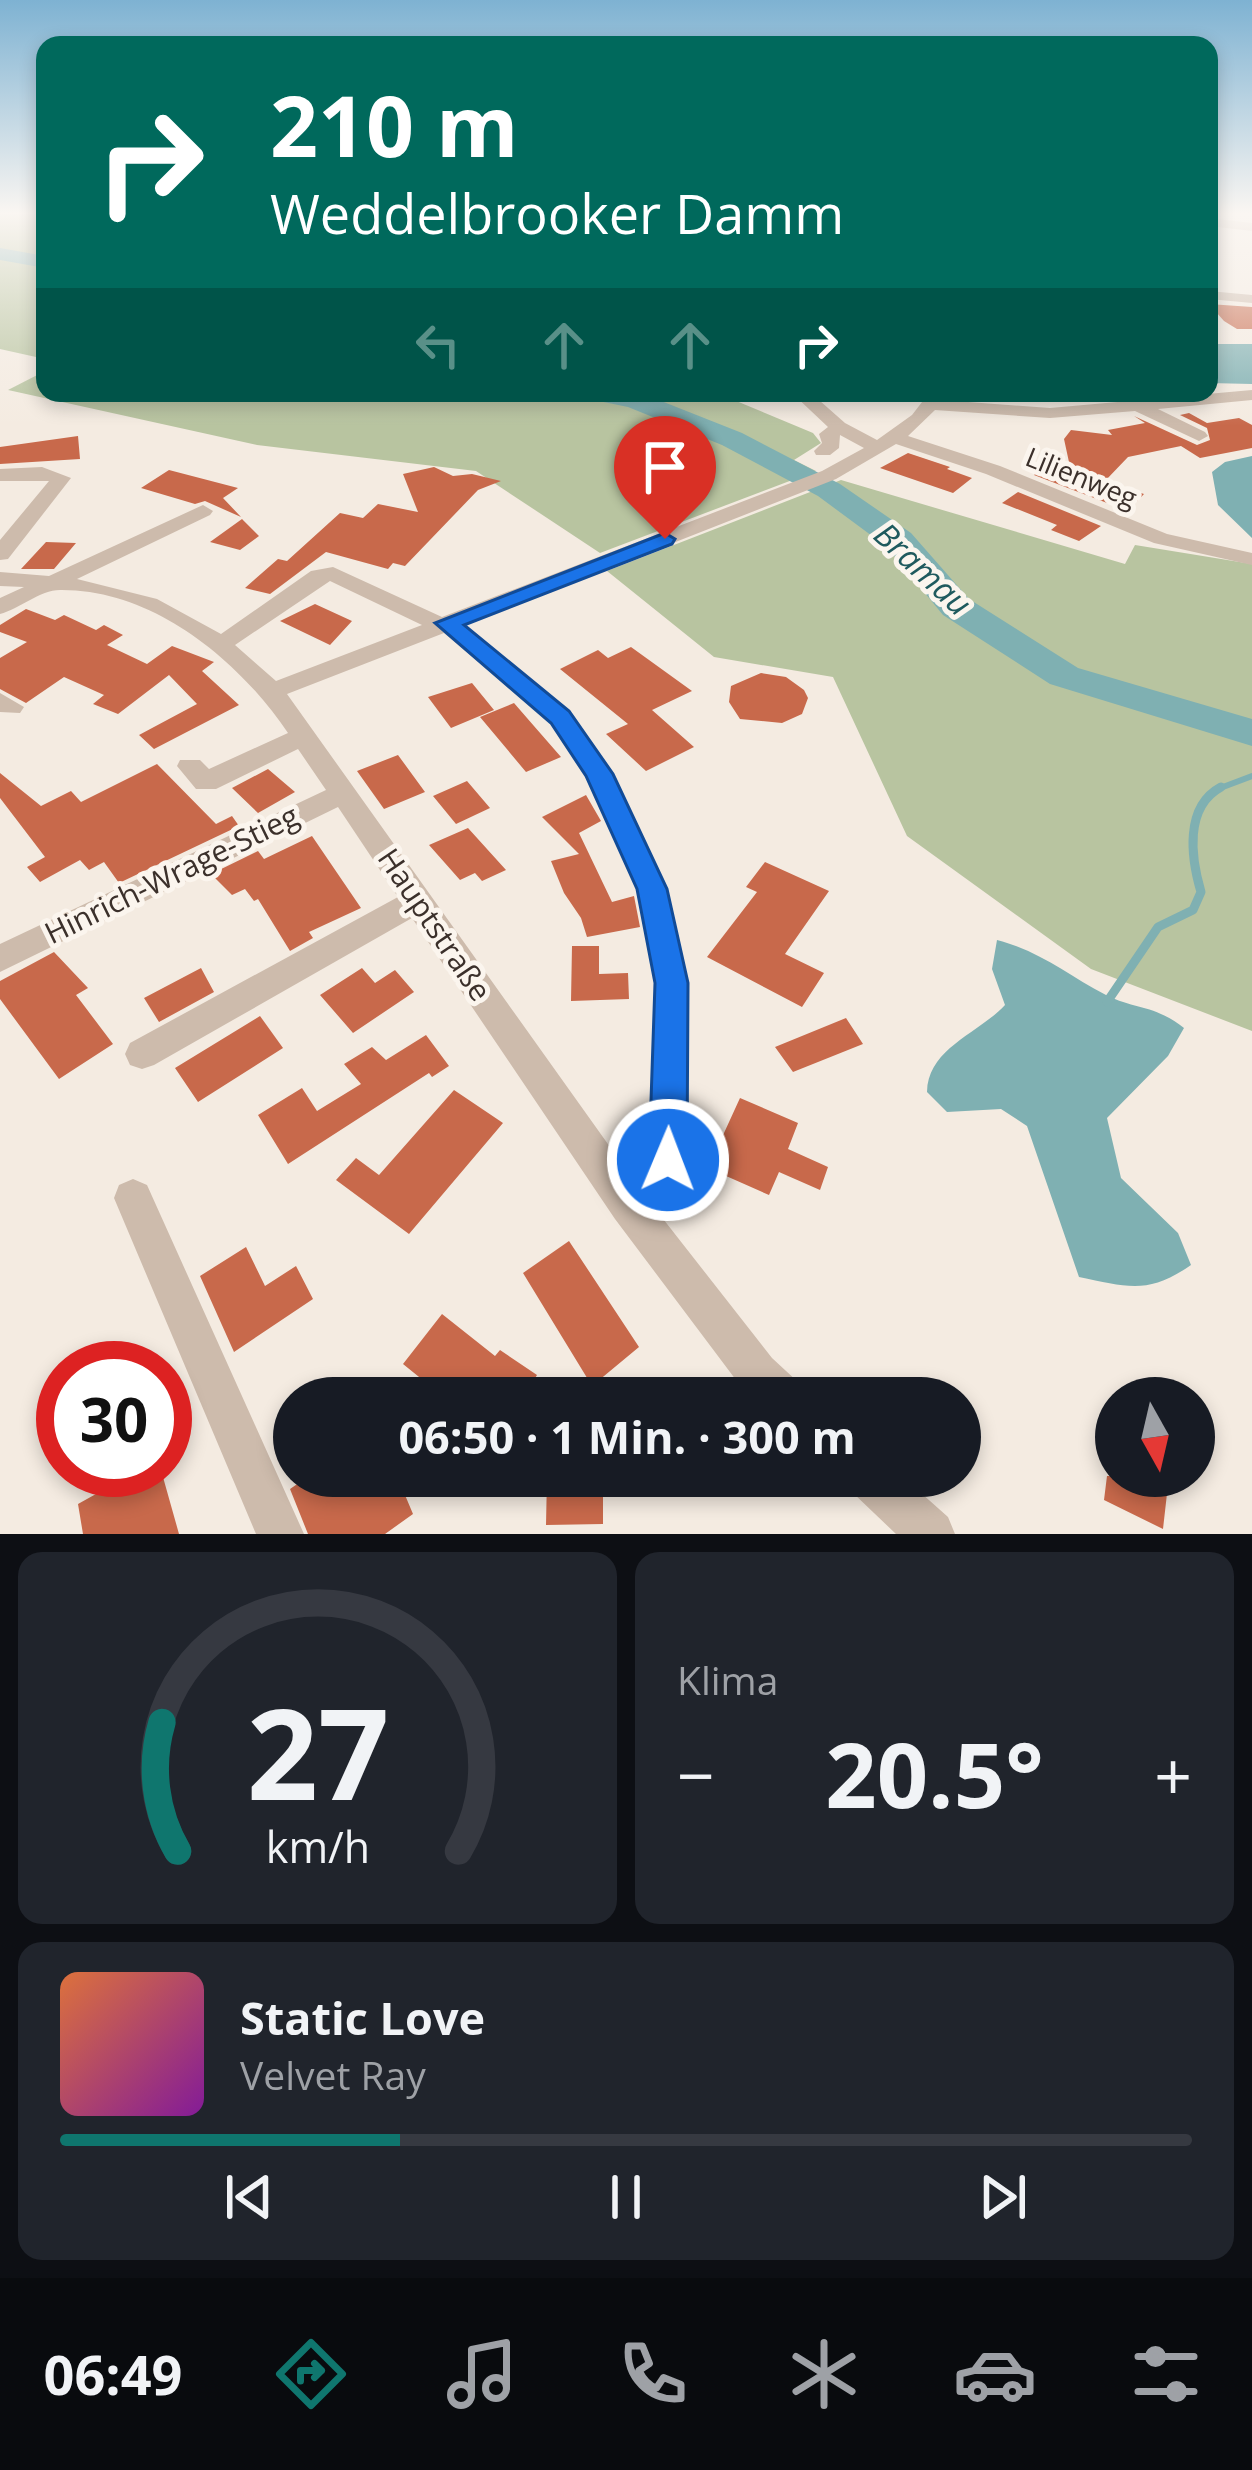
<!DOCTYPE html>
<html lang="de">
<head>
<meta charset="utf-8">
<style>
  body { margin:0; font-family:"Open Sans",sans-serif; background:#20242c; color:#f1f3f6; height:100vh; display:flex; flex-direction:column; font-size:45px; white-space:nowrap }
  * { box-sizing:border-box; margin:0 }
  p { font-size:39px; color:#9ea1a6 }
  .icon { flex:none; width:66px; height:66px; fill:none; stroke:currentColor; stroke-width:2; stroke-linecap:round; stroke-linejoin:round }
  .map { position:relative; height:1534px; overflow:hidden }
  .drawer { display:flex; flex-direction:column; gap:18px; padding:18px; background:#0d0f14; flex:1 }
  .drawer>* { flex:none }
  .banner { position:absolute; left:36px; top:36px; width:1182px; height:366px; border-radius:24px; box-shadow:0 6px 18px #0003; background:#00695c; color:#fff; overflow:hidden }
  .needle { width:78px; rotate:172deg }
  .fabs { position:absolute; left:1095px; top:1377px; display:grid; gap:24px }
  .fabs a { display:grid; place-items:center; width:120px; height:120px; border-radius:50%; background:#171b24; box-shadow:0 6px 18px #0003; font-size:60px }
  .speed { position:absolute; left:36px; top:1341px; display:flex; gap:24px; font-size:60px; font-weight:700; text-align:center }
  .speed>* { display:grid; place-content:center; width:156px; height:156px; border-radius:50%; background:#171b24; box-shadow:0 6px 18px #0003; line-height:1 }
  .speed .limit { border:18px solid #d22; background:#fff; color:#111 }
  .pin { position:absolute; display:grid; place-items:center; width:102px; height:102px; color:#fff; margin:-123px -51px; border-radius:50% 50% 50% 0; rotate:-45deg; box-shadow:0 0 12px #0007 }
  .pin .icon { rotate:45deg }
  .me { position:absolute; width:132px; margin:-66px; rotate:1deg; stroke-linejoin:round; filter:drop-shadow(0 0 9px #0008) }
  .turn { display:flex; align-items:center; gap:42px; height:252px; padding:0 36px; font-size:54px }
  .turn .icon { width:156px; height:156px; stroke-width:2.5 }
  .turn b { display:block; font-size:84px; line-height:102px }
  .lanes { display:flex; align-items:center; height:114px; padding:0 36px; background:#0003; justify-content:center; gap:60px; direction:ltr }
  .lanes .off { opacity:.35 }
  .big { font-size:90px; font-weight:700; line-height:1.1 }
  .drawer .tile { flex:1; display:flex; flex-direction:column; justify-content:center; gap:18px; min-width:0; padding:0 42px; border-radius:24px; background:#20242c }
  .drawer .dial { align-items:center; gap:0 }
  .dial svg { height:312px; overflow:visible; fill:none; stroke:#363941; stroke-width:7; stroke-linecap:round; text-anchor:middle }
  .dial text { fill:#f1f3f6; stroke:none }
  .song { display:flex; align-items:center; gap:36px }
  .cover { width:144px; height:144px; border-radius:18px; background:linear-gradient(135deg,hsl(20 70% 55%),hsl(290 70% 35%)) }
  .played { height:12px; border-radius:6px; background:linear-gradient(90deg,#0f766e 30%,#363941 30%) }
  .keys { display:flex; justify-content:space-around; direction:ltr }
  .heat { display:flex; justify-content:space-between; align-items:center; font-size:66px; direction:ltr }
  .drawer .tiles { flex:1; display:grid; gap:18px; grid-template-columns:1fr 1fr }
  .tile:last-child { grid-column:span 2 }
  .trip { position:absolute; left:273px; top:1377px; width:708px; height:120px; border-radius:60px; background:#171b24; box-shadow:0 6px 18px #0003; font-weight:700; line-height:120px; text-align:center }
  .tab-bar { display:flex; height:192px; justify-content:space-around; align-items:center; background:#090b0e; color:#9ea1a6 }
  .tab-bar .icon { width:84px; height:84px }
  .tab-bar .selected { color:#0f766e }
  .tab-bar b { font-size:54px; color:#f1f3f6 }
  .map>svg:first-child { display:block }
  .green { fill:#b8c4a0 }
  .water { fill:#7fb0b2 }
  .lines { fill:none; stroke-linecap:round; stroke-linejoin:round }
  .stream-far1 { stroke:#7fb0b2; stroke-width:6 }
  .stream { stroke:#7fb0b2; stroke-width:9 }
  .river { fill:#7fb0b2; fill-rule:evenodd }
  .building { fill:#c8694b }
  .minor { fill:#cdbbac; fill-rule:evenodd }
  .route { fill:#1a73e8; stroke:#114b97; stroke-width:3 }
  .labels { text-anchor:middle; stroke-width:10; stroke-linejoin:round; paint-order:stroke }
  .far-street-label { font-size:27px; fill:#3b302b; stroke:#fbf5ee }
  .street-label { font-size:30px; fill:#3b302b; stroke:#fbf5ee }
  .water-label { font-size:33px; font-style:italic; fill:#1f5a5e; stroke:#fbf5ee }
</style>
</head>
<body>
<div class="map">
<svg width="1252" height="1534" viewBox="0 0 1252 1534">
  <rect width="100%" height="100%" fill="#f4ebe1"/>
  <path class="green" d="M0,212H45V359L0,349Z
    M45,371V393H717L813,433L821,443L794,460L816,471L600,553L476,471L257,445L8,390Z
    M841,480L1125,564L1135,545L1252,564V1031L1091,969L907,836L833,677L714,657L607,571Z"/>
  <path class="water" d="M1209,344H1252V384L1209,383Z
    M1252,456V538L1218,505L1212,472L1225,462Z
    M997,940C1042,952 1067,975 1106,995C1136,1010 1153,1004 1184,1028L1168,1056L1107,1118L1121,1178L1178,1233L1191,1265C1148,1295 1128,1287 1079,1277L1027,1126L1001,1109L947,1112L927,1092C928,1048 978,1034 1005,1005L992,969Z"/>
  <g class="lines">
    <path class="stream-far1" d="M1215,790L1252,776"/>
    <path class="stream" d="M1107,1002L1158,927L1193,910L1201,892C1191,858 1184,807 1221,787"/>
    <path class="river" d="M0,248L45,256V268L0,260Z
      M585,393L646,395L742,433L840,484L911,533L969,599L1078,668L1252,719V746L1050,684L943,615L887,547L818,496L722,445L628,407L589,399Z"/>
  </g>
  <path class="building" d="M1209,304L1252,307V329H1237L1224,321Z
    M1189,413L1207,423L1239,418L1252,425V448L1200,458L1181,446L1128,457L1105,481L1144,494L1128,511L1034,475L1041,467L1072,476L1064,439L1071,430L1112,435L1108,430L1145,423L1134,416L1197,445L1210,440L1207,428L1180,415Z
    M78,436L80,459L0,464V447Z
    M908,453L950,467L947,469L972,478L953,493L880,468Z
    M434,467L453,476L472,474L501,481L478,490L405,566L393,563L388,569L326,552L270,594L245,588L278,559L287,561L340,513L363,518L378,504L418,512L403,474Z
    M169,470L238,488L223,498L241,517L205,501L195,504L141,488Z
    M1018,492L1101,526L1079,541L1051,530L1057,525L1002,503Z
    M242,519L259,536L240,550L210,542Z
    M46,542L76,543L54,569H21Z
    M315,604L352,621L330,645L280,621Z
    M26,609L55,620L64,615L96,630L104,625L123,635L107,645L147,664L172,646L214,662L202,671L239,705L154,749L139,735L197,704L169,675L118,714L93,704L104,695L64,677L26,703L0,689V658L27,642L0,632V625Z
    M631,647L692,691L652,710L694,747L646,771L606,734L628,724L560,669L598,650L608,658Z
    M761,673L786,677L804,690L808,698L802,714L782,723L740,719L729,702L731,686Z
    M472,683L494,710L451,728L428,697Z
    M514,703L527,718L561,757L526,772L480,717Z
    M398,755L425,792L384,809L357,771Z
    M157,764L216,824L232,816L239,826L119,883L104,862L89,870L80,860L40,882L27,867L45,857L0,798V773L41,806L71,791L81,802Z
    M268,769L295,792L258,813L232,788Z
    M467,781L490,808L456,824L433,796Z
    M586,795L601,821L579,833L612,902L634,896L640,927L587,937L581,918L564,893L551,861L579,854L542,817Z
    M468,828L506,870L482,881L475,873L460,880L429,845Z
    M312,836L361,908L309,932L313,938L290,951L258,899L254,901L245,889L232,895L211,874L258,851L264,859Z
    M765,862L829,891L785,954L824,973L802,1007L707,957L757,892L746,887Z
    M572,946H599V974L628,973L629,999L571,1001Z
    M54,952L88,988L76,995L113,1044L59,1079L0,999V981Z
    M201,968L214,992L159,1022L144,998Z
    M362,968L375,983L395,970L414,992L353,1033L320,995Z
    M260,1016L283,1048L198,1102L175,1068Z
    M846,1018L863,1044L793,1072L775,1047Z
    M426,1035L449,1066L432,1077L429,1073L288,1164L258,1115L302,1088L317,1111L361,1084L344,1064L372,1047L386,1060Z
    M454,1090L503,1123L409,1234L336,1180L356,1158L379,1175Z
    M740,1098L798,1123L788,1149L828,1167L820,1190L779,1172L769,1195L708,1168Z
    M569,1241L639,1347L592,1386L523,1273Z
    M246,1247L265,1286L296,1266L313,1299L234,1352L200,1276Z
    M442,1314L495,1356L500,1350L537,1375L523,1398H496L476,1382L465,1398H445L403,1364Z
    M139,1470H161L179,1534H83L78,1504Z
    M309,1476H350L354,1486L369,1476H431L405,1495L413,1514L385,1534H308L290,1489Z
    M547,1476H603V1524L546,1525Z
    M1107,1476H1169L1163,1529L1104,1500Z"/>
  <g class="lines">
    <path class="minor" d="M1209,218L1252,223V231L1209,226Z
      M1209,291L1252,295V303L1209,299Z
      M1252,390V400L1158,409L1205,432L1208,436L1199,441L1135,411L1050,418L935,410L908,436L1000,466L1167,534L1252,553V565L1154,543L986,474L896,444L836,479L464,625L569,711L613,774L667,889L688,983L687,1160L653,1206L772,1358L799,1383L806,1398H752L742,1388L615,1219L412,918L154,1065L142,1069L130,1065L125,1054L130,1043L398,897L338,807L0,972V944L326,790L298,749L216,789H196L177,766L180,760H200L209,769L288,733C239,660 153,589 60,590C40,590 19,609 0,614V598L24,587L0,586V572L49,576L203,505L213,511L210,515L77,579L157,599L221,634L311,571L333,567L442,617L822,471L864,448L840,435L839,448L830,455H816L814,451L822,443L819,434L828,427L792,393H811L845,423L877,440L912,415L929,393H947L942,400L1050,408ZM330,581L422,625L276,681L235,645ZM444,633L551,723L586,776L637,889L656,983L650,1153L630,1175L287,694Z
      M42,467L71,478L8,559L0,560V540L49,481H0V469Z
      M0,693L24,707L20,713L0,712Z
      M133,1179L147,1185L304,1534H256L114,1198L119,1185Z
      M845,1476H902L948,1517L955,1534H896L852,1492Z"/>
  </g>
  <linearGradient id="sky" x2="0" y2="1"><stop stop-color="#7eb2d2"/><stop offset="0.5" stop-color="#faf6f2"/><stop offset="1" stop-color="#faf6f2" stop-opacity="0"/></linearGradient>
  <rect width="1252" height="426" fill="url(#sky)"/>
  <path class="route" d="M665,533L675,539L672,544L464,625L569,711L613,774L667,889L688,983L687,1160L681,1173L668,1178L655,1173L649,1160L655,983L637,889L586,776L551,723L435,623Z"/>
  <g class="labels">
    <g class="far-street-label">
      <text transform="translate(1081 478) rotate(22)" y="9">Lilienweg</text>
    </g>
    <g class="street-label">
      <text transform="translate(172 875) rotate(-26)" y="10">Hinrich-Wrage-Stieg</text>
      <text transform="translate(434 925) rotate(56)" y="10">Hauptstraße</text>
    </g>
    <g class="water-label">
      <text transform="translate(923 569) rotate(43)" y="12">Bramau</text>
    </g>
  </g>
</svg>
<div class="fabs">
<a><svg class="needle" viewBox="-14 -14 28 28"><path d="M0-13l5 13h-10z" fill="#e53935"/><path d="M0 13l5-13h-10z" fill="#9ea1a6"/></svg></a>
</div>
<div class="speed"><div class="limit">30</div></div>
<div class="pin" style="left:665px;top:539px;background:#d93025"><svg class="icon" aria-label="arrive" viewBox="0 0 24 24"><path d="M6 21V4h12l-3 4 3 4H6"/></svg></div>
<svg class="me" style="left:668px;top:1160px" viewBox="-20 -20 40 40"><circle r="17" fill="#1a73e8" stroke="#fff" stroke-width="3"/><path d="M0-11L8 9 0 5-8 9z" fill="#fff"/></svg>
<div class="trip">06:50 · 1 Min. · 300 m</div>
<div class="banner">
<div class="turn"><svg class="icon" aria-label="right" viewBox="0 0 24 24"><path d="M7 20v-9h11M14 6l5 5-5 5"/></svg><div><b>210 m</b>Weddelbrooker Damm</div></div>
<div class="lanes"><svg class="icon off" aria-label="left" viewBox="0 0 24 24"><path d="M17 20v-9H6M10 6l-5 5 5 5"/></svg><svg class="icon off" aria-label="ahead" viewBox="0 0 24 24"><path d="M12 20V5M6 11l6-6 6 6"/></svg><svg class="icon off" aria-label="ahead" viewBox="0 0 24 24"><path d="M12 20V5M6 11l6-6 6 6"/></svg><svg class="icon" aria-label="right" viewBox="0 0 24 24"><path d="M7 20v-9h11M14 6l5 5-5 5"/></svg></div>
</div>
</div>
<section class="drawer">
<div class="tiles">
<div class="tile dial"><svg viewBox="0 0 100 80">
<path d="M14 69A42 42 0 1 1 86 69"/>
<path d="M14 69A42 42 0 0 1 10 36" stroke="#0f766e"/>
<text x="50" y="56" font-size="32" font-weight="700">27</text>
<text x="50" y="72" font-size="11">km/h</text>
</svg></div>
<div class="tile"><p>Klima</p>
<div class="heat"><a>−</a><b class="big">20.5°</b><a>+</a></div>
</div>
<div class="tile">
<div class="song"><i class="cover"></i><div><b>Static Love</b><p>Velvet Ray</p></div></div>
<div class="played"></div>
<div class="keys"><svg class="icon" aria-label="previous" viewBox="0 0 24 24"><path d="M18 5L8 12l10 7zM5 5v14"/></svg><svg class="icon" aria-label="pause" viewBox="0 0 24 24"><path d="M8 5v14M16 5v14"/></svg><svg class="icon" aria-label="next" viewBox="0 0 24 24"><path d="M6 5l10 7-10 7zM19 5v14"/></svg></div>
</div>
</div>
</section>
<nav class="tab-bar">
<b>06:49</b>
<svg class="icon selected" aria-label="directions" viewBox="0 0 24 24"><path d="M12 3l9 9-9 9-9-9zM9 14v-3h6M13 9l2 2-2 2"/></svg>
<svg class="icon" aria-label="music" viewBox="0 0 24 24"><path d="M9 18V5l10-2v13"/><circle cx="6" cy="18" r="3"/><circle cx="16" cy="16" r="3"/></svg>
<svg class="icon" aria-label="phone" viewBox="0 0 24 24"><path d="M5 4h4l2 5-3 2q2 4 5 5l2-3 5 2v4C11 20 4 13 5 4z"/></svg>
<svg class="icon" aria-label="climate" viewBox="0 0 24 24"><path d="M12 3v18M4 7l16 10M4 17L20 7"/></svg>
<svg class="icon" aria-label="car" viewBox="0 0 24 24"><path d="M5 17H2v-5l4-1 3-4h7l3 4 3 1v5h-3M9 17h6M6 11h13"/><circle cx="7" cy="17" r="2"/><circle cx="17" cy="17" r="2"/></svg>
<svg class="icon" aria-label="filters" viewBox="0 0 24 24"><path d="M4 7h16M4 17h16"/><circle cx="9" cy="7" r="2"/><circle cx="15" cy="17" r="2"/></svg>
</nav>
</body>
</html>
